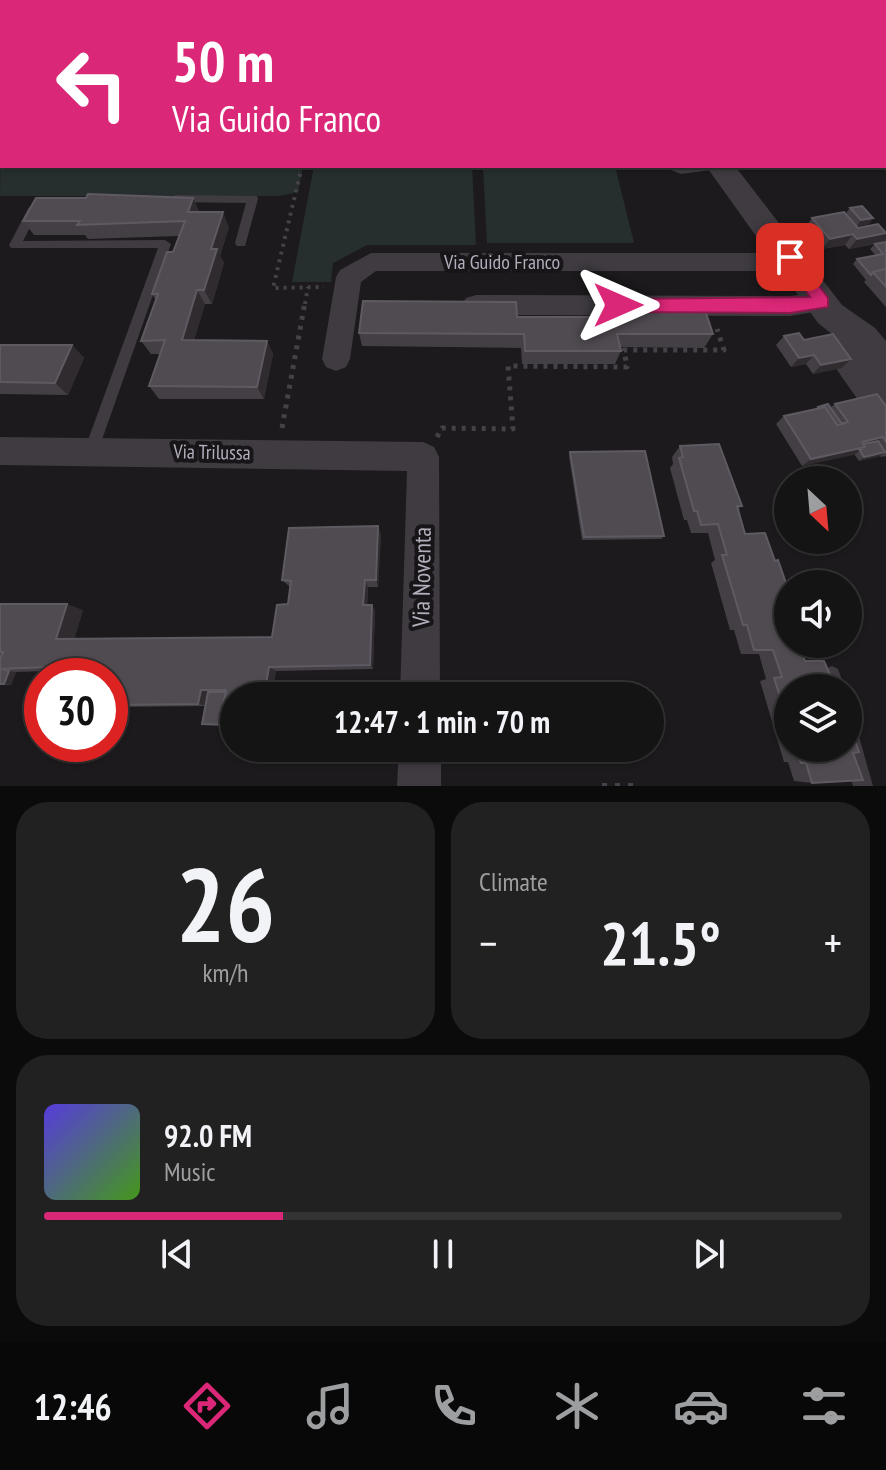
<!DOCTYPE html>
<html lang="en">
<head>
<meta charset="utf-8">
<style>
  body { margin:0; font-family:"PT Sans Narrow",sans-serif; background:#222122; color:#f1f3f6; height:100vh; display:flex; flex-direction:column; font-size:30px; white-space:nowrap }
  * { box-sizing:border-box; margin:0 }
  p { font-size:26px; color:#9d9ea0 }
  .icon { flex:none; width:44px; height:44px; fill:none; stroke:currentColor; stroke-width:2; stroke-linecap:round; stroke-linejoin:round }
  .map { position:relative; height:786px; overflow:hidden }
  .side { display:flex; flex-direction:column; gap:16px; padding:16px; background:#0c0b0c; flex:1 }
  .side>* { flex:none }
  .guide { position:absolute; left:0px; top:0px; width:886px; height:168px; box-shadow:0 2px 6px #0004,0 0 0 2px #343334; background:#db2777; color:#fff; overflow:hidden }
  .needle { width:52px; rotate:154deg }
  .tools { position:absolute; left:774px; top:466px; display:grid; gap:16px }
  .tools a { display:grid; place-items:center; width:88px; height:88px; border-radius:50%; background:#151415; box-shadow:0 2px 6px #0004,0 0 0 2px #343334; font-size:40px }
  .speed { position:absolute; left:24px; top:658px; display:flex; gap:16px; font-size:40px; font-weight:700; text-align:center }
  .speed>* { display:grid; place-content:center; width:104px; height:104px; border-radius:50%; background:#151415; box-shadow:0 2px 6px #0004,0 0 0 2px #343334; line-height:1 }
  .speed .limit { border:12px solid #d22; background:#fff; color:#111 }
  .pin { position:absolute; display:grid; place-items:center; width:68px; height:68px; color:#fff; margin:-34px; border-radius:16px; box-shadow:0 4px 12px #0006 }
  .me { position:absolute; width:88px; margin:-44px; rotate:90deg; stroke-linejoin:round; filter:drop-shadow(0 0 6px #0008) }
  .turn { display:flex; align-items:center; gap:28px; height:168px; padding:0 40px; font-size:36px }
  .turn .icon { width:104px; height:104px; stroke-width:2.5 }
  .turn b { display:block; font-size:56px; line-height:68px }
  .big { font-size:60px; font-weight:700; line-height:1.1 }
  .side .card { flex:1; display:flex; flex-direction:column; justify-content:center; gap:12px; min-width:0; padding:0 28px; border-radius:32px; background:#222122 }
  .side .dial { align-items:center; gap:0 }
  .dial b { font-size:104px; line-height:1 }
  .song { display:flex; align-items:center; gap:24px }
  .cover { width:96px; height:96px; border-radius:12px; background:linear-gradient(135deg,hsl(250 70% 55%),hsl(100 70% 35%)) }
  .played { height:8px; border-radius:4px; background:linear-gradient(90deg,#db2777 30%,#343334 30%) }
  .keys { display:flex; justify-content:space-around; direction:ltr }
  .heat { display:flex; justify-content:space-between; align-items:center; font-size:44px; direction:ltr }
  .side .tiles { flex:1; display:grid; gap:16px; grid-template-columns:1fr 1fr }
  .card:last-child { grid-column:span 2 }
  .trip { position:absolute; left:220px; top:682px; width:444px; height:80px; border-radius:40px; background:#151415; box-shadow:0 2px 6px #0004,0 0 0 2px #343334; font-weight:700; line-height:80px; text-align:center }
  .menu { display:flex; height:128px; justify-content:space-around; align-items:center; background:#080808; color:#9d9ea0 }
  .menu .icon { width:56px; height:56px }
  .menu .selected { color:#db2777 }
  .menu b { font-size:36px; color:#f1f3f6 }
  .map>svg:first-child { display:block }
  .green { fill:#262f2e }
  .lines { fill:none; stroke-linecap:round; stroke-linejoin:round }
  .path-far2 { stroke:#454148; stroke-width:4; stroke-dasharray:3 5; stroke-linecap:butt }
  .path-far1 { stroke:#454148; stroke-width:5; stroke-dasharray:4 6; stroke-linecap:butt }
  .path { stroke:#454148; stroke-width:6; stroke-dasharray:5 8; stroke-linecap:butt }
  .service { fill:#3f3b41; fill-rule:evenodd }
  .minor { fill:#3f3b41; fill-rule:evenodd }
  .tertiary { fill:#3f3b41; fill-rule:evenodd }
  .wall { fill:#433f44 }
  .shaded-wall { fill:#2f2b2f }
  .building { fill:#504b51; stroke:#5f5a61; stroke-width:2 }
  .route { fill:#db2777; stroke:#8e194d; stroke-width:2 }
  .labels { text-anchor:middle; stroke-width:8; stroke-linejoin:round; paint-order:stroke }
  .street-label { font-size:20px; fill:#b4adbb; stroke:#171517 }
  .near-street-label { font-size:24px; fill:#b4adbb; stroke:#171517 }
</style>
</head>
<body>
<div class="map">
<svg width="886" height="786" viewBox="0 0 886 786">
  <rect width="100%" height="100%" fill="#1c1a1c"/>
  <path class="green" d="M2,53V166H303L298,192L280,196H0Z
    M314,166H472L476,245H367L333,263L331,282H292Z
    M483,166H615L634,243H487Z"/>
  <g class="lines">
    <path class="path-far2" d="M302,166L273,288L324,287
      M305,304L308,287"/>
    <path class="path-far1" d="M282,428L305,302
      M437,437L442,428L513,429L508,366L627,367L624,350H724L717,329"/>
    <path class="path" d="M602,786H637"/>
    <path class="service" d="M871,0H879L881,2H873Z
      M661,166H724L719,169L681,174Z
      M175,195L257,196L258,199L245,246H237L235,243L246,203L171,202L170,199Z
      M33,206L39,210L23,241L165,240L171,244L98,451L96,456L91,458L86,456L84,451L158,248H11L9,245L29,207Z
      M832,666L838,669L845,688H827L823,675L826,669Z
      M848,723L855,726L858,733L873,786H853L842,748H848Z"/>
    <path class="minor" d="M457,0H473L475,2H457Z
      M790,248L799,251L803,257L799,263L766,271H376L361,282L350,359L346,367L336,371L326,367L322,359L336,277L340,270L371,253H766Z
      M822,292L832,295L835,302L832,309L790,316L476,315L466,312L462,305L466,298L476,295L790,296Z
      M0,437L423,442L434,447L439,457L440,696H400L407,471L0,465Z
      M399,748H441V786H397Z"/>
    <path class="tertiary" d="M612,0H634L635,2H613Z
      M706,166H735L842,305L875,328L886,341V425L872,420L828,357L823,347L828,337L833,335L818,323Z"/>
  </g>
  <path class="wall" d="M885,102H886V121L884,119Z
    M193,198L199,212L229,227L220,256L224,263L212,304H205L194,340L267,341L273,354L264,399H159L149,386L160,354H151L141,341L156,301L152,294L173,252L179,236L88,239L85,235H34L23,221Z
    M850,208L869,224L857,226L846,213Z
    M812,218L858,228L886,242L849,249L845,245L822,249L805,228Z
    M886,242V307L864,282L866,280L853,264L857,259L876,256L870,249L875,244Z
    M611,300L713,334L704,348L620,347L621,351L615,364H522L521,348L362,346L359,333L517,317H606V314Z
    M784,336L804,340L851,359L842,368L813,374L806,364L791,367L776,345Z
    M0,345H72L84,358L68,395L0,394Z
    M835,404L886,406V456L881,457L880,456L859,461L854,454L802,466L776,424L784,416L815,409L818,407L830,408Z
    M680,446L742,506L738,509L788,688V748H848L853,753L812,783L794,781L788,762H784L760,681L766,679L759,654H741L734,630H730L711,563L715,560L708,533H691L687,520H684L670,468L673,464L672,457Z
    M570,452L664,536L661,539L582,540L569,456Z
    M378,526L381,535L378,587H368L367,605H372L375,611L373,669L276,671L272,696H234V707L230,725L202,724L205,706L114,707L110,722V676L45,671L16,672L11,685H0V604L83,610L74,639L272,637L288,604L290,587L282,580Z"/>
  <path class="shaded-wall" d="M26,0H37L38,2H24Z
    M193,198L200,213L188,212Z
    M223,212L229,227L220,256L224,263L212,304L204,290L211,249Z
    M873,218L869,224L857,226L861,220Z
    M886,233V242L849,249L857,239Z
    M853,234L845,245L822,249L830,239Z
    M197,290L205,304L190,354L182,340Z
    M267,341L273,354L264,399L257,387Z
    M72,345L84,358L68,395L55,383Z
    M814,355L806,364L791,367L799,358Z
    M851,359L842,368L813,374L821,365Z
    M883,437L872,445L858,448L862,442Z
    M865,447L854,455L802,466L811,459Z
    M885,452L880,456L859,461L864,457Z
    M378,526L381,535L378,587L376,580Z
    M365,580L368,587L367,611L363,605Z
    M67,604L83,610L73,644L56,639Z
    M372,605L375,611L373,669L370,665Z
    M269,667L276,671L272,696H264Z
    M9,671L16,672L11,685L4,684Z
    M201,690L212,692L209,706L198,704Z
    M110,706L114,707L110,722Z
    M230,706L233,707L230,725H227Z"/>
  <path class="building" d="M5,0H26L24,2H3Z
    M49,0H81L79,2H48Z
    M105,0H134L132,2H104Z
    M154,0H180L179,2H153Z
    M196,0H221L220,2H195Z
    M244,0H270V1L243,2Z
    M297,0H322L297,1Z
    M360,0H384V2H360Z
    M424,0H442V2H415V1Z
    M562,0H587L588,2H563Z
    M88,194L193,198L188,212H223L211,249H217L204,290H197L182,340L267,341L257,387L149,386L165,340L141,341L158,294H152L167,252H173L185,221L77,225L80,221H23L36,198H86Z
    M862,206L873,218L861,220L850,208Z
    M844,212L858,228L878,224L886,233L857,239L853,234L830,239L812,218Z
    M886,242V269L873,272L871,275L857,259L883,254L875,244Z
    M886,269V287L873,272Z
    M611,300L702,301L713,334H617L621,351H525L524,334L359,333L363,301L516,302L517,317H614Z
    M799,333L804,340L833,334L851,359L821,365L814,355L799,358L784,336Z
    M0,345H72L55,383L0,382Z
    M877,394L886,406V442L883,437L862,442L865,447L811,459L784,416L825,407L837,425L848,422L835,404Z
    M828,404L842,424L837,425L825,407L819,408L818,407Z
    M878,441L885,452L864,457L860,451L865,447L863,444Z
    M719,444L742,506H737L745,534L765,533L775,561L778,560L788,589V644H799L805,661H824L836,688H788V721L774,678L782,677L773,650H754L747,625H743L722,555H727L718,524L701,525L697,511H694L679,458L683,457L680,446Z
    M645,451L664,536L584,537L570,452Z
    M378,526L376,580H365L363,605H372L370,665L269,667L264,696H234V705H223L226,690H201L198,704L110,705V676H43L46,667L0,669V659L3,652H0V604H67L56,639L272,637L277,605L288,604L291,581L282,580L289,528Z
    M0,669L9,671L4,684H0Z
    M42,680V704H34Z
    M208,692H226L223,705L230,706L227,725L202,724Z
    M848,721L859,752L853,753L863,780L812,783L806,763H801L796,748H848Z"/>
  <path class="route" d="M790,252L795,253L828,298V307L790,313L618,312L610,305L618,299L810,297L782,257Z"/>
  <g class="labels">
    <g class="street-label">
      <text x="502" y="269">Via Guido Franco</text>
      <text transform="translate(212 452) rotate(1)" y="7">Via Trilussa</text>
    </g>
    <g class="near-street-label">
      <text transform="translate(422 577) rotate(-89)" y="8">Via Noventa</text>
    </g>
  </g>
</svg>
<div class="tools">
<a><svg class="needle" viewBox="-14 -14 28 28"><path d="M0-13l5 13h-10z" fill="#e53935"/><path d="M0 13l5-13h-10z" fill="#9d9ea0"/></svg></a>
<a><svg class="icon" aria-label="sound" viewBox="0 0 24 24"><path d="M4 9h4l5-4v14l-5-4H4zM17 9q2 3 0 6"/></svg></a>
<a><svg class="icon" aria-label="layers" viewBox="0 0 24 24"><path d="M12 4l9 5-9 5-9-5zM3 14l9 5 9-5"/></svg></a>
</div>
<div class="speed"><div class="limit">30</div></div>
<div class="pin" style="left:790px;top:257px;background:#d93025"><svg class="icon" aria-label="arrive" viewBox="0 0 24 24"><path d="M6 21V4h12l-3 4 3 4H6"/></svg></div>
<svg class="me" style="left:618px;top:305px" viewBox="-20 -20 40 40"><path d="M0-17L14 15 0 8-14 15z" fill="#db2777" stroke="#fff" stroke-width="4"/></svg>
<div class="trip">12:47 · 1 min · 70 m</div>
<div class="guide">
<div class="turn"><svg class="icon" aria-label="left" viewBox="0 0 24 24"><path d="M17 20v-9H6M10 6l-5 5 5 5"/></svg><div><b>50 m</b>Via Guido Franco</div></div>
</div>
</div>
<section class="side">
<div class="tiles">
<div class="card dial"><b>26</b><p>km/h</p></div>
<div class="card"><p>Climate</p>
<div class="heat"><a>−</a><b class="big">21.5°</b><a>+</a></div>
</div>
<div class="card">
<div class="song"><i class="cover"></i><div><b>92.0 FM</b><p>Music</p></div></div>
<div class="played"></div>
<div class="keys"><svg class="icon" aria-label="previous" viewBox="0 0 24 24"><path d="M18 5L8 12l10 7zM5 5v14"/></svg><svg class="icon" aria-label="pause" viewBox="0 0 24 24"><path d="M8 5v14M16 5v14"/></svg><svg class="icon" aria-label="next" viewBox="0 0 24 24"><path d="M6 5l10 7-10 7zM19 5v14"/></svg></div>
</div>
</div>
</section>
<nav class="menu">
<b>12:46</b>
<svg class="icon selected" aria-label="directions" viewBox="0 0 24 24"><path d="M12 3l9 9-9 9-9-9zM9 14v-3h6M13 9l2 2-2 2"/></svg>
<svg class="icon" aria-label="music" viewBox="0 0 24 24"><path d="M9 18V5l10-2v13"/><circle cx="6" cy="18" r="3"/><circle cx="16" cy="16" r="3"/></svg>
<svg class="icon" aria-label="phone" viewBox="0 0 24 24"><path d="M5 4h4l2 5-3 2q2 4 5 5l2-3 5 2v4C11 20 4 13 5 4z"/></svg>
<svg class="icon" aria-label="climate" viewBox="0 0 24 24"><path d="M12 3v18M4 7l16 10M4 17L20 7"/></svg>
<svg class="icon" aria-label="car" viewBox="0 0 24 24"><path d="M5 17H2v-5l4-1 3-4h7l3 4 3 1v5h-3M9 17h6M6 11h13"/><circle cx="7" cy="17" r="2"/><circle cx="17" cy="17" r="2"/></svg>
<svg class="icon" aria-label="filters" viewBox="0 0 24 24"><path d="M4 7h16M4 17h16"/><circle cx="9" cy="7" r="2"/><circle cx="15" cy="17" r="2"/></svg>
</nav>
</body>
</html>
